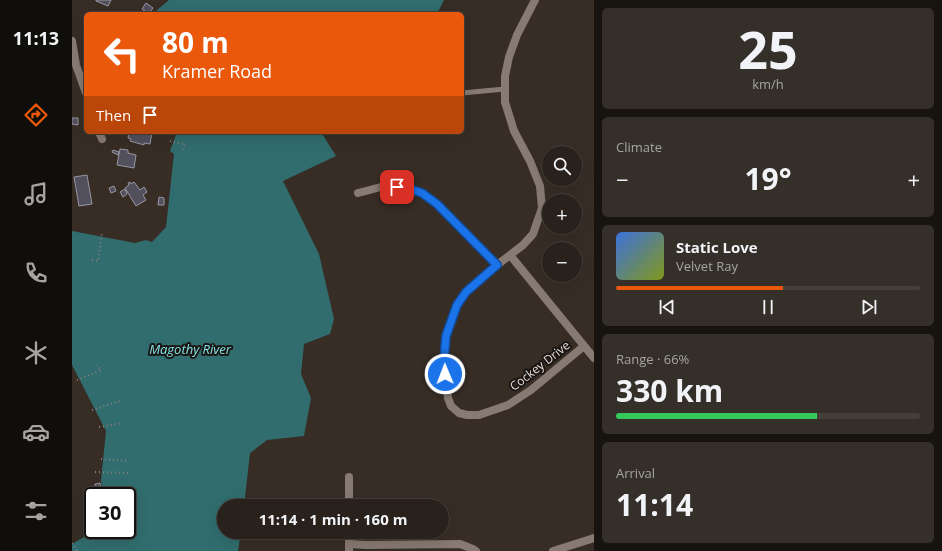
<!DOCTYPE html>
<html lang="en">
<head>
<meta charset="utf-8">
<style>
  body { margin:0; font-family:"Open Sans",sans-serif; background:#352f29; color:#f1f3f6; height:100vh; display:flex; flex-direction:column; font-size:15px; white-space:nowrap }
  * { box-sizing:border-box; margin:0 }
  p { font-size:13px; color:#a5a4a3 }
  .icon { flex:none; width:22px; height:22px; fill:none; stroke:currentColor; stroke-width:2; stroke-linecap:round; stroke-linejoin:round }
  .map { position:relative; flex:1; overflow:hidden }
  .panel { display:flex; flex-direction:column; gap:8px; padding:8px; background:#17130f; width:348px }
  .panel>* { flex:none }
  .banner { position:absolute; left:12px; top:12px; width:380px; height:122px; border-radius:6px; box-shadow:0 4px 16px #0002,0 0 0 1px #453f3b; background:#ea580c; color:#fff; overflow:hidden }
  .controls { position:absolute; left:470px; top:146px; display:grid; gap:8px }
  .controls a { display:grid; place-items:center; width:40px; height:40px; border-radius:50%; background:#29221c; box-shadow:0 4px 16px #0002,0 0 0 1px #453f3b; font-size:20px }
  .speed { position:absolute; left:12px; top:487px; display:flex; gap:8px; font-size:20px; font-weight:700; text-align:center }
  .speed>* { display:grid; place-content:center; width:52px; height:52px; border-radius:50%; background:#29221c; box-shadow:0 4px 16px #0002,0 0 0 1px #453f3b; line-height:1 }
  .speed .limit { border:2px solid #111; border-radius:6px; background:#fff; color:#111 }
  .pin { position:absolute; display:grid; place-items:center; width:34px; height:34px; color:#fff; margin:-17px; border-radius:8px; box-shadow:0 2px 6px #0006 }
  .me { position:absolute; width:44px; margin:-22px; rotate:359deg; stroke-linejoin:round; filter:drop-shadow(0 0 3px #0008) }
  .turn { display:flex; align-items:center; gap:14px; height:84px; padding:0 12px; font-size:18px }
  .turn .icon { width:52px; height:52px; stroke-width:2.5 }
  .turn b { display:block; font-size:28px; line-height:34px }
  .then { display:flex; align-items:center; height:38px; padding:0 12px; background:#0003; gap:8px; font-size:15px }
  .big { font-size:30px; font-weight:700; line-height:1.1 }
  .panel .card { flex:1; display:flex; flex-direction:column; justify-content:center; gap:6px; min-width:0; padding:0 14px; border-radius:6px; background:#352f29 }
  .panel .dial { align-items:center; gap:0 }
  .dial b { font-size:52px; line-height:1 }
  .song { display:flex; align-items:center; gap:12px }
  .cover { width:48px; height:48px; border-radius:6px; background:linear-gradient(135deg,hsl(220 70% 55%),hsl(70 70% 35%)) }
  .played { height:4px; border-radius:2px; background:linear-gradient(90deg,#ea580c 55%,#453f3b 55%) }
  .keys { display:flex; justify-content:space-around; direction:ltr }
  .heat { display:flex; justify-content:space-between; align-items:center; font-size:22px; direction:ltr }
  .charge { height:6px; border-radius:3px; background:linear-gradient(90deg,#34c759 66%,#453f3b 0) }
  .trip { position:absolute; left:145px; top:499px; width:232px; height:40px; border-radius:20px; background:#29221c; box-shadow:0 4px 16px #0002,0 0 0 1px #453f3b; font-weight:700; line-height:40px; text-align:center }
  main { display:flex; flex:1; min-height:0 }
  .menu { display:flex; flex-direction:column; width:72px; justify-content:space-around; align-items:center; background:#100e0b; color:#a5a4a3 }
  .menu .icon { width:28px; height:28px }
  .menu .selected { color:#ea580c }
  .menu b { font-size:18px; color:#f1f3f6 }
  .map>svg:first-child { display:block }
  .water { fill:#316d6e }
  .building { fill:#52505d; stroke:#9796a3 }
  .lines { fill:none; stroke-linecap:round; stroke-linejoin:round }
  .path { stroke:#89807a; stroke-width:2; stroke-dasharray:1 3; stroke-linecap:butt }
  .service { stroke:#877a72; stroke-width:5 }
  .minor { stroke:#877a72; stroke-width:8 }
  .route-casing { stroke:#114b97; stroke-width:10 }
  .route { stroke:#1a73e8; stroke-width:7 }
  .labels { text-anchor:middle; stroke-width:4; stroke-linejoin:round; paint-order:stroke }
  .street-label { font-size:12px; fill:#e5ded9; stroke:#1b1613 }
  .water-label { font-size:13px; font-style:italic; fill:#82e3e5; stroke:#1b1613 }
</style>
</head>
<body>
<main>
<nav class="menu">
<b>11:13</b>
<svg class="icon selected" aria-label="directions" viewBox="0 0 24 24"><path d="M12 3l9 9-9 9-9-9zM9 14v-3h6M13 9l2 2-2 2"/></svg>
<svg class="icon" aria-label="music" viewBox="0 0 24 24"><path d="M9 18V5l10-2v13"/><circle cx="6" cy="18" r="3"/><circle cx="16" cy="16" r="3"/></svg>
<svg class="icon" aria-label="phone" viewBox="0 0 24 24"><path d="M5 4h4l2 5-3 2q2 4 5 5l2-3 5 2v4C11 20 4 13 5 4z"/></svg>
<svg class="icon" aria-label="climate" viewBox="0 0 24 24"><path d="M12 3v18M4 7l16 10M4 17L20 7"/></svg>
<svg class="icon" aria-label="car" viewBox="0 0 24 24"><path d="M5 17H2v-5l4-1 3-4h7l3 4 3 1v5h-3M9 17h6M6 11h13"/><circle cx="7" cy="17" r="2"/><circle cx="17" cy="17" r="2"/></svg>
<svg class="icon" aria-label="filters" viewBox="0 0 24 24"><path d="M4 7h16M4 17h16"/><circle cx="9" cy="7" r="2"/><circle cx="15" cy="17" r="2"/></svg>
</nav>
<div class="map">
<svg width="522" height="551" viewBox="0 0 522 551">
  <rect width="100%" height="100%" fill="#372d25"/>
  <path class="water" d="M97,0H372L367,10L361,14H84L85,10Z
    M105,132H249L264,156L211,181L247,254L262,319L258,334L232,344L229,374L239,398L232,436L195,440L178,453L172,506H152V532H169L166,551H0V544L24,530H55V496H31L29,480L34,431L0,365V231L63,243L74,240L80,242L94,227L102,154L98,151Z"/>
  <path class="building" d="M24,0H39L36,6L24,1Z
    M74,3L81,8L77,14L70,9Z
    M0,118H6V125L0,124Z
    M57,132L65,134V132H80L78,144L72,143V145L58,141L59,139L56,138Z
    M48,149L56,150V153L64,155L62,168L45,165Z
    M41,150L47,152L46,155L40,152Z
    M15,175L20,204L7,206L2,177Z
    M58,182L59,184L62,182L68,190L72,187L75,192L71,195L74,200L64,206L53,188L57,185L56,183Z
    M42,186L44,191L39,193L37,188Z
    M53,189L55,194L51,197L48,192Z
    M87,197L92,198V205H86Z
    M28,483L29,489L23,490V484Z"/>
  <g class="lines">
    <path class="path" d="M98,141L113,144L111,150
      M20,260L26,261L30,233
      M5,380L29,370L25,365
      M20,410L48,401
      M27,427L51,423
      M29,459L57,461
      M23,472L57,473
      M55,502H57
      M0,543L5,551"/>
    <path class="service" d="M390,93L433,89"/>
    <path class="minor" d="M463,0L445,35L437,57L433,76V102L442,131L458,161L468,186L470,208L461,234L451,245L425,265L394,292L385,305L374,336L372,360L376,398L379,406L387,413L395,415H407L436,405L459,390L512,346
      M0,41L4,65L14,93
      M27,132L30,139
      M286,193L309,187H325L339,189L350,193L365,204L425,265
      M438,255L522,358
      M277,477V506
      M277,532V551
      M277,544L294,545L388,544L401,549L404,551
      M481,551L522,538"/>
  </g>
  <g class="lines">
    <g class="route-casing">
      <path id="route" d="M325,187L338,189L350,193L365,204L425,265L394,292L385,305L374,336L372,360L373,374"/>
    </g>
    <use href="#route" class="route"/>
  </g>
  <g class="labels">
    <g class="street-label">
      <text transform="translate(468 366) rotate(-38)" y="4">Cockey Drive</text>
    </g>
    <g class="water-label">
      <text x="118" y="354">Magothy River</text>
    </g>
  </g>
</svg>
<div class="controls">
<a><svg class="icon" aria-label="search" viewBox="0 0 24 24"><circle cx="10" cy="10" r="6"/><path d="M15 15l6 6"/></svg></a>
<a>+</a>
<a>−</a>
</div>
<div class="speed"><div class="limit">30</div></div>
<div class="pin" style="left:325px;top:187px;background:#d93025"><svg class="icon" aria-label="arrive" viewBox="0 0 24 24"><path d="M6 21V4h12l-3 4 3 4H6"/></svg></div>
<svg class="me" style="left:373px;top:374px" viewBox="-20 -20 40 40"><circle r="17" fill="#1a73e8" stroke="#fff" stroke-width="3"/><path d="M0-11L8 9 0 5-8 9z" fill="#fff"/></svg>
<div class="trip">11:14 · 1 min · 160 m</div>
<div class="banner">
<div class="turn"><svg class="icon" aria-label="left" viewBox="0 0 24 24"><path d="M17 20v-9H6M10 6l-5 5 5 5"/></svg><div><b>80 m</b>Kramer Road</div></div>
<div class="then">Then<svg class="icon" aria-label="arrive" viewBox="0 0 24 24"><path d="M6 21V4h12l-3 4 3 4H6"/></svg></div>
</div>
</div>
<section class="panel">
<div class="card dial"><b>25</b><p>km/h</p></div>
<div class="card"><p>Climate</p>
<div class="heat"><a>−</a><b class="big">19°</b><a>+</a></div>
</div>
<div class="card">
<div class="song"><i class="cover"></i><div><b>Static Love</b><p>Velvet Ray</p></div></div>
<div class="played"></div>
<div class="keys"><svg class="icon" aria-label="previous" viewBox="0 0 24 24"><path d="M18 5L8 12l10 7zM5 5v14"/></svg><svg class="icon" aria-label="pause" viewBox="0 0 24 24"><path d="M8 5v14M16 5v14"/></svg><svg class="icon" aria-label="next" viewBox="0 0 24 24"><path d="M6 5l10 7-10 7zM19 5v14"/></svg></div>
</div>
<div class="card"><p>Range · 66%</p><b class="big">330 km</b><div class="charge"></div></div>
<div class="card"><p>Arrival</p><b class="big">11:14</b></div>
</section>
</main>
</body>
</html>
